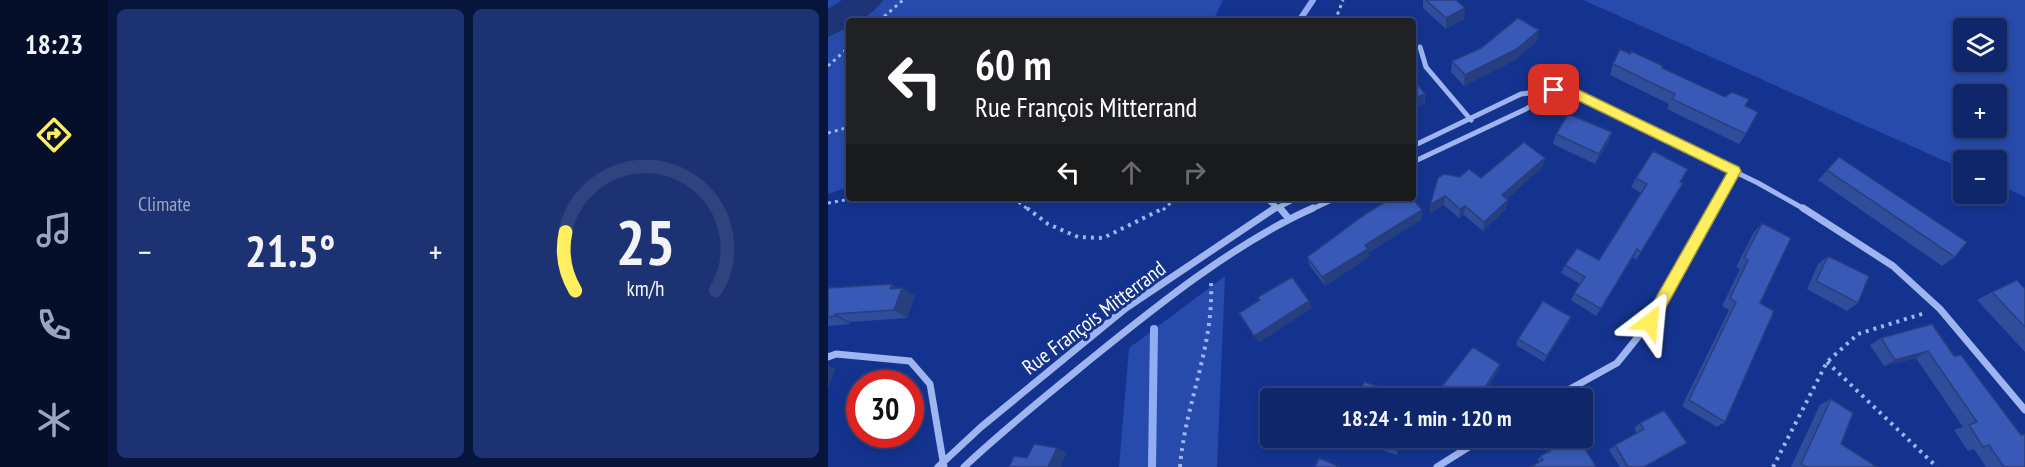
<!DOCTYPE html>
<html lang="en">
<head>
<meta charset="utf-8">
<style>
  body { margin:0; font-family:"PT Sans Narrow",sans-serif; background:#1d3272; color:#f1f3f6; height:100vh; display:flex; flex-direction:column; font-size:22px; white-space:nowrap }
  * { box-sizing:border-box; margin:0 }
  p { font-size:20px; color:#9ba5c1 }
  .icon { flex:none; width:33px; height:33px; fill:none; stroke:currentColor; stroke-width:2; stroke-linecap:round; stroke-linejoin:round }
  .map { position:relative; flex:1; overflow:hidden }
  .sheet { display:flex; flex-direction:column; gap:9px; padding:9px; background:#08153a; width:720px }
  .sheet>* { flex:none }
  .guide { position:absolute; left:18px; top:18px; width:570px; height:183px; border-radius:6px; box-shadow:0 3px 9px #0003,0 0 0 2px #2f437e; background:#202124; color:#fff; overflow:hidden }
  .fabs { position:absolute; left:1125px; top:18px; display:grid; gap:12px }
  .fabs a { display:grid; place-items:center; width:54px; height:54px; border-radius:6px; background:#0f266a; box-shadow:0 3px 9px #0003,0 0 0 2px #2f437e; font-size:30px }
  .speed { position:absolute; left:18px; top:370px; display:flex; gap:12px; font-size:30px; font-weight:700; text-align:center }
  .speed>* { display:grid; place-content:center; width:78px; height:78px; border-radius:50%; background:#0f266a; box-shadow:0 3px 9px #0003,0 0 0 2px #2f437e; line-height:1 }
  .speed .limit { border:9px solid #d22; background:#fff; color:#111 }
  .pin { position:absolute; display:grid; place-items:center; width:51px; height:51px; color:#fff; margin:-26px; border-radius:12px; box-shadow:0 3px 9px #0006 }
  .me { position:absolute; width:66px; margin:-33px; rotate:29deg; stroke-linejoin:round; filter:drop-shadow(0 0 4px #0008) }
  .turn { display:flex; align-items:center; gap:21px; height:126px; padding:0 30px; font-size:27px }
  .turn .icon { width:78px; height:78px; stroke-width:2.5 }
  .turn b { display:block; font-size:42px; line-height:51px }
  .lanes { display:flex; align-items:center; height:57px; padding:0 30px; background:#0003; justify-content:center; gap:30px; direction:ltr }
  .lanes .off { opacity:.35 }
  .big { font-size:45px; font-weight:700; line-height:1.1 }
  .sheet .tile { flex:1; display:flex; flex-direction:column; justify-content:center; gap:9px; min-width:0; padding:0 21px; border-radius:9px; background:#1d3272 }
  .sheet .dial { align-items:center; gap:0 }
  .dial svg { height:156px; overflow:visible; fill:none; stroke:#2f437e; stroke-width:7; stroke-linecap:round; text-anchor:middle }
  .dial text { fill:#f1f3f6; stroke:none }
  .heat { display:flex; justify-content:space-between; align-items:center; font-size:33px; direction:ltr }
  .sheet .tiles { flex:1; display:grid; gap:9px; grid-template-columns:repeat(2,1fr) }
  .trip { position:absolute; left:432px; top:388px; width:333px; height:60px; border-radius:6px; background:#0f266a; box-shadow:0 3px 9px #0003,0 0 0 2px #2f437e; font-weight:700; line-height:60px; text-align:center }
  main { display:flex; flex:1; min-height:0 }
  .menu { display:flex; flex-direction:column; width:108px; justify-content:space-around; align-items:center; background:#060f2a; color:#9ba5c1 }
  .menu .icon { width:42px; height:42px }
  .menu .on { color:#ffee5e }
  .menu b { font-size:27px; color:#f1f3f6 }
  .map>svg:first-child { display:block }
  .green { fill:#274bac; fill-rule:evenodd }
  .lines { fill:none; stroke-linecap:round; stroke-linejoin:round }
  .stream-far1 { stroke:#91acf3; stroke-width:6 }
  .stream { stroke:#91acf3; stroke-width:8 }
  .river { fill:#1d3478; fill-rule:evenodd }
  .path-far1 { stroke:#9fb5f0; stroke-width:3; stroke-dasharray:3 4; stroke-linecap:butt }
  .path { stroke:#9fb5f0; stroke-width:4; stroke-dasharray:3 5; stroke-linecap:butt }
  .street-far1 { stroke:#9fb5f0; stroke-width:5 }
  .street { stroke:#9fb5f0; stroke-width:7 }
  .wall { fill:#304d9c }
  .shaded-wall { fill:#273e7f }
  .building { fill:#3859b5; stroke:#273e7f; stroke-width:1.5 }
  .route { fill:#ffee5e; stroke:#a69b3d; stroke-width:1.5 }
  .labels { text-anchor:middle; stroke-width:6; stroke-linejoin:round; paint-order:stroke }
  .street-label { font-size:21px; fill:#fff; stroke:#14338e }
</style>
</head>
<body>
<main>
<nav class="menu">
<b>18:23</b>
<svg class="icon on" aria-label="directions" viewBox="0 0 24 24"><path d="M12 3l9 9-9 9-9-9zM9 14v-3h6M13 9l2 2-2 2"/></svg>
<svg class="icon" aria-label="music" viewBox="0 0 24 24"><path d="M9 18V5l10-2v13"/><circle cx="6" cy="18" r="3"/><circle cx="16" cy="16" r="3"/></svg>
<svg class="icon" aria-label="phone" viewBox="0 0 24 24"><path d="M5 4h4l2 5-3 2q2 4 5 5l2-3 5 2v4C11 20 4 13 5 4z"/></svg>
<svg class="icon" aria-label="climate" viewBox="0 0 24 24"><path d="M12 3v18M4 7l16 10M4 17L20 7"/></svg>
</nav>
<section class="sheet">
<div class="tiles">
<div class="tile"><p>Climate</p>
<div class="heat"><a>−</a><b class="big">21.5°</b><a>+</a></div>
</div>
<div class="tile dial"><svg viewBox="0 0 100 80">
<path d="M14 69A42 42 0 1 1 86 69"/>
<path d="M14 69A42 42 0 0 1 9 39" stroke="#ffee5e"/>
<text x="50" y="56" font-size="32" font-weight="700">25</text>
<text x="50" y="72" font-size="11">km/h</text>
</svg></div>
</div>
</section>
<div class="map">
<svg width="1197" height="467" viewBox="0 0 1197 467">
  <rect width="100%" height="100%" fill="#14338e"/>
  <path class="green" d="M0,0H395L385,21H21V187L0,194Z
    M755,0H1197V197L1169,184L1168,160H1136L1135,169ZM1136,28H1168V62H1136ZM1136,94H1168V128H1136Z
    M397,276L389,467H291L301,348Z"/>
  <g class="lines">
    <path class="stream-far1" d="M471,21L485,0"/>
    <path class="stream" d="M324,467L326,329"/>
    <path class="river" d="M14,0H55C47,12 35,21 21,21V27L0,37V9Z"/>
    <path class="path-far1" d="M51,21L75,0
      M507,21L515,0
      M0,66L21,47
      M0,133L21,127
      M185,198L201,210
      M0,203L29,198
      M335,210L348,198"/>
    <path class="path" d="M199,208L220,224L250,237L275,238L336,208
      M999,362L1109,467
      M352,467C357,404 386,347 383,283
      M945,467L999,362L1030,334L1097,313"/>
    <path class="street-far1" d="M592,47L598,67L643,120
      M726,90L744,92L930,183L978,210
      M585,146L693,94L726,90L698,109L585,162
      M437,198L453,210
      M445,210L469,198
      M482,210L508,198
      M885,210L907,171"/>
    <path class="street" d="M452,208L461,219
      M975,208L1065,266L1112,309L1197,410
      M0,357L8,354L82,361L102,384L116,467
      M724,399L789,363L822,322L886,208
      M110,467L153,427L298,308L447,208
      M136,467C175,430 217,397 258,363C326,308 406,243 485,208
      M609,467L655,438"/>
  </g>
  <path class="wall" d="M595,0H628L636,19L618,29L595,8Z
    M711,30L709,41L687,60L636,86L623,72L624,61Z
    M785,64L834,69L917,106L918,134L911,144L839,109L841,104L782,75Z
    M784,132L780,143L767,164L725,144L728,134Z
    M1011,157L1127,257L1114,266L990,180Z
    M717,158L714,167L679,199L680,200L678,209L655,231L636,215L631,218L616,205L602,214V205L632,177L653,178Z
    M808,178L852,182L855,183L808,260L804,257L768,316L743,300L752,284L733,273L737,265L771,260L813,193L803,187Z
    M594,210V219L540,253L541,257L497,286L482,266L479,257Z
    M934,223L932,303L897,422L889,427L854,406L901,310L894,306L912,269L908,267L926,232Z
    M1000,256L1030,303L1019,311L979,289L990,264Z
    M64,284L70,288H74L87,296L79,318L22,322V324L0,326V288Z
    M1197,289V352L1149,300L1164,292Z
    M1104,324L1197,467H1158L1146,449L1140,451L1126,430L1135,427L1088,358L1056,366L1042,345L1053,338Z
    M739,325L716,362L688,345L690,339Z
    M672,364L670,371L653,398L648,394L645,399H616L611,395V390Z
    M1003,399L1013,444L1049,467H963L992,405Z
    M812,423L851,448L817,467H792L781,450L787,445L809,433L806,428Z
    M526,438H574L569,455L528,442Z
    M720,449L768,467L711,462L710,459L712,456L718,453Z"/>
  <path class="shaded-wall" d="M637,8L636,19L618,29V18Z
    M711,30L709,41L687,60L636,86L637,75Z
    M597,94V104L585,109V99Z
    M784,132L780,143L767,164L771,154Z
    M717,158L714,167L673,205L674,195Z
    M617,196L616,205L602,214V205Z
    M680,200L678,209L655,231L656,222Z
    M637,206L636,215L631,218L632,209Z
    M594,210V219L540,253L541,257L497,286L494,277L537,245Z
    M64,284L73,290L74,288L87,296L79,318L66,310L62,289Z
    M481,301L484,308L431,343L426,336Z
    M7,314L22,322V324L7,316Z
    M743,317L739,325L716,362L719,356Z
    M1100,351L1088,358L1056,366L1067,360Z
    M672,364L670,371L653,398L654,392Z
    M0,365L8,369L0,389Z
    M649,388L648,394L645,399H642Z
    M571,438H574L569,455L568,450Z
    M229,448L239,452L233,467H220Z"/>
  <path class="building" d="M598,0H628L637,8L618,18Z
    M690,18L711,30L689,49L637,75L624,61L653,48Z
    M792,49L802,54L803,51L835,66L834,68L897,97L904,92L921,99L917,106L930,112L918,134L844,99L847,94L785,64Z
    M585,78L597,94L585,99Z
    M740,114L784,132L771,154L728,134Z
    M696,142L717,158L674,195L680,200L656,222L637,206L632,209L617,196L602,205L610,178L616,174L632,177L641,169L653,178Z
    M825,151L860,169L852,182L855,183L813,252L809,249L773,309L746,293L757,277L737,265L749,248L771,260L819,184L808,178Z
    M1011,157L1139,242L1127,257L999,170Z
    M564,198H584L594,210L537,245L540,249L494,277L479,257L539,213Z
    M934,223L963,238L932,303L946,311L897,422L861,400L908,302L902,298L920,260L916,258Z
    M1000,256L1041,276L1030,303L988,281Z
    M464,277L481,301L426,336L411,313L432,300L430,297Z
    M1189,280L1197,289V327L1164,292Z
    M64,284L62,289L74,288L66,310L7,314V316L0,317V288Z
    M715,301L743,317L719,356L690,339Z
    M1104,324L1126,356L1133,355L1193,435L1197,434V467H1176L1161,445L1155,447L1141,425L1149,422L1100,351L1067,360L1053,338Z
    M645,347L672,364L654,392L649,388L642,399H625L611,390Z
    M536,382L565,391L564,395L577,399H530Z
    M1003,399L1025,413L1013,444L1049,467H978L973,464Z
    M836,410L859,443L816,467H800L787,445L816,429L812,423Z
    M529,438H571L568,450Z
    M741,438H751L768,467H702L715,460L712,456L722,451L720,449Z
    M206,444L229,448L220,467H181L186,456L199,458Z
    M491,458L512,467H487Z"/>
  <path class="route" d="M726,86L749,89L911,167L913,171L827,327L822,329L817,327L815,322L817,317L899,173L743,97L721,93V87Z"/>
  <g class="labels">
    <g class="street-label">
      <text transform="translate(266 318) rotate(-37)" y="7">Rue François Mitterrand</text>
    </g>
  </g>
</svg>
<div class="fabs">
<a><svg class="icon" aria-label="layers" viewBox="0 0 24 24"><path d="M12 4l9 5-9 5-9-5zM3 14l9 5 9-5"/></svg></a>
<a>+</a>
<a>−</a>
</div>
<div class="speed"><div class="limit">30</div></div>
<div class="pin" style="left:726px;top:90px;background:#d93025"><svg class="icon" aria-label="arrive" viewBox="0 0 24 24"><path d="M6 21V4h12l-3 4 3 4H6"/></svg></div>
<svg class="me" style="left:822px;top:322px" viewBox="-20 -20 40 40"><path d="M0-17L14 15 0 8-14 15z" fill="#ffee5e" stroke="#fff" stroke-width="4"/></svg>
<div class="trip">18:24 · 1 min · 120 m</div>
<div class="guide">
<div class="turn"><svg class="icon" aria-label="left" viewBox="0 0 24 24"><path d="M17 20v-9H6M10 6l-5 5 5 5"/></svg><div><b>60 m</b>Rue François Mitterrand</div></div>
<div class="lanes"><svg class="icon" aria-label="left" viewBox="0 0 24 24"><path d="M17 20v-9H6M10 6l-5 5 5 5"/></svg><svg class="icon off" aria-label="ahead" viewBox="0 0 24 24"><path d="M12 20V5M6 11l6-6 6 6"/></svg><svg class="icon off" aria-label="right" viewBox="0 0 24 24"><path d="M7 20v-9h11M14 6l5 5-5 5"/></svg></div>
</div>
</div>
</main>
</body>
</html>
